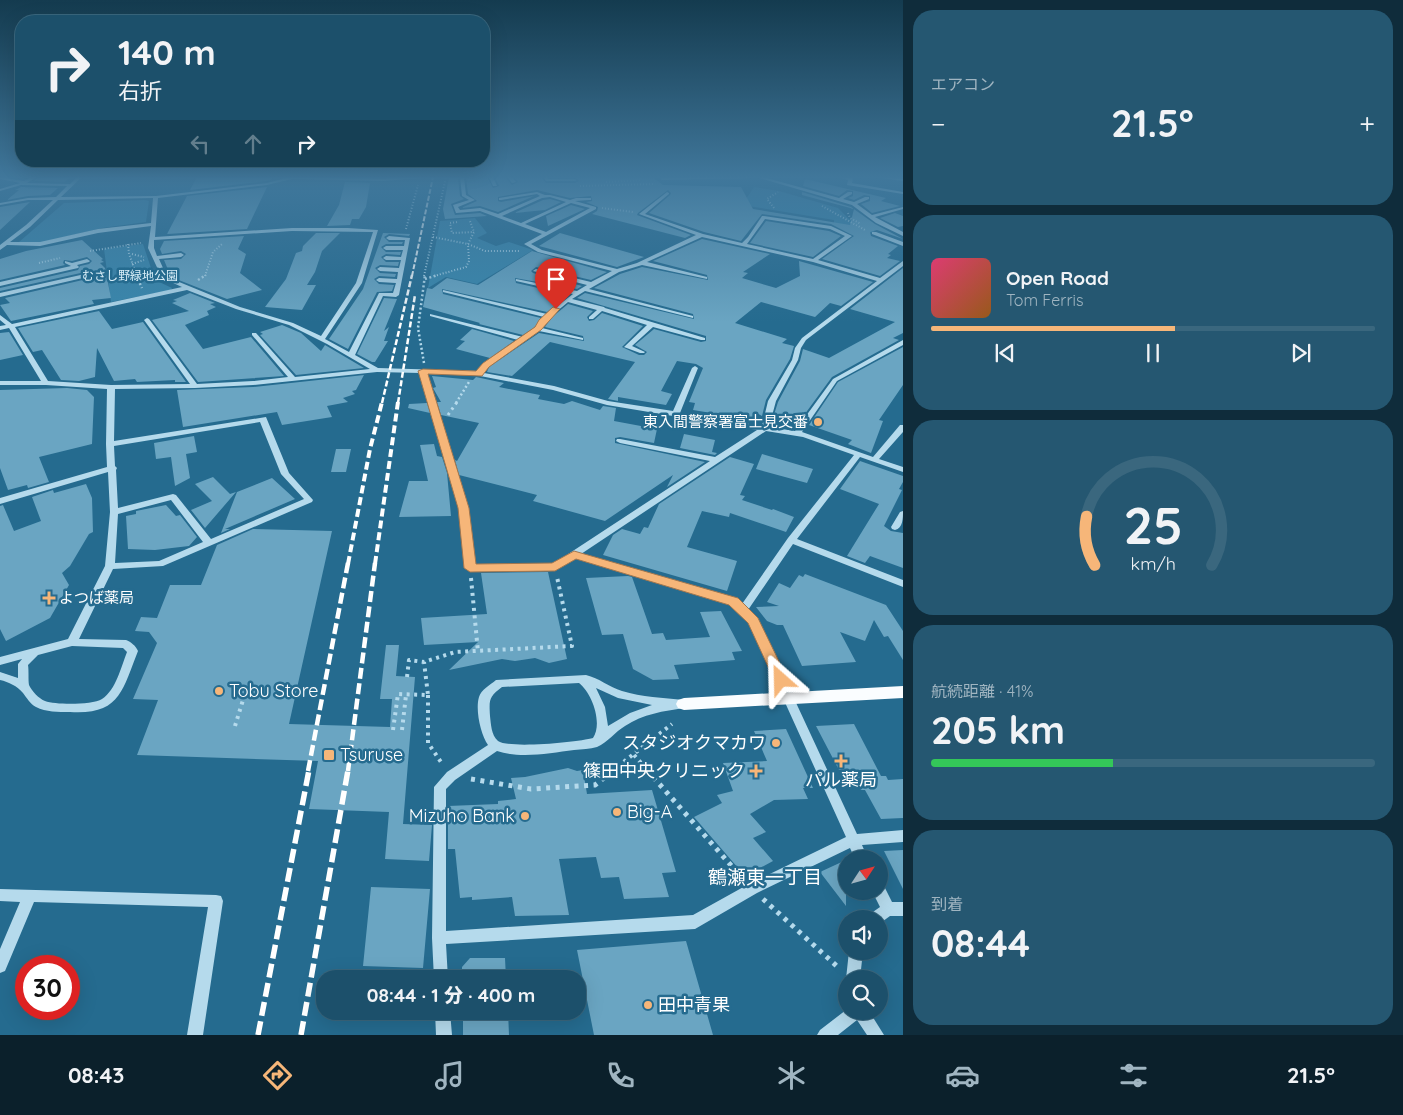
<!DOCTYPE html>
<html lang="ja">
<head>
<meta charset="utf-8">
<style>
  body { margin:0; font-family:Quicksand,"Noto Sans JP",sans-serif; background:#255771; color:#f1f3f6; height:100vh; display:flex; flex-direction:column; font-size:19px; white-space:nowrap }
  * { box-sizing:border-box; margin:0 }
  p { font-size:16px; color:#a0b5c1 }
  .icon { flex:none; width:28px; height:28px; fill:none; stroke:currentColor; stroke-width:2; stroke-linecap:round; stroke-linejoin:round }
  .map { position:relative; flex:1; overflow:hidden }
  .side { display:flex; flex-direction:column; gap:10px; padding:10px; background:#0f2c3b; width:500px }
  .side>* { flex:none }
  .guide { position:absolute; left:15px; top:15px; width:475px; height:152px; border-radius:20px; box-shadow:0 5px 20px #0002,0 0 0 1px #3a677e; background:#1c506b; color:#f1f3f6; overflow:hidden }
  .needle { width:32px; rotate:54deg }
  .tools { position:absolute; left:838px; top:850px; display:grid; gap:10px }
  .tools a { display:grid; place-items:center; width:50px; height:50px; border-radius:50%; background:#1c506b; box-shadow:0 5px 20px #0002,0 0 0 1px #3a677e; font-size:25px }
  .speed { position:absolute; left:15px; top:955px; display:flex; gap:10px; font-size:25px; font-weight:700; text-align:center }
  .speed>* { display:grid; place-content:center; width:65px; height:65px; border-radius:50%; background:#1c506b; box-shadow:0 5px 20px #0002,0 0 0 1px #3a677e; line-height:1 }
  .speed .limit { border:8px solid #d22; background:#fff; color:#111 }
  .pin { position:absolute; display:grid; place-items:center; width:42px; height:42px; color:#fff; margin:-51px -21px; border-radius:50% 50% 50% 0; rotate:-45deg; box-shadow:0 0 5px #0007 }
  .pin .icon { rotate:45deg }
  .me { position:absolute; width:55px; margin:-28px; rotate:335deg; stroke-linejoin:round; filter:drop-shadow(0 0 4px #0008) }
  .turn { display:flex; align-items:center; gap:18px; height:105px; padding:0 20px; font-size:22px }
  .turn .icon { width:65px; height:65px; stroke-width:2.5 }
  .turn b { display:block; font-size:35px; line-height:42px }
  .lanes { display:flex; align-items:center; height:48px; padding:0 20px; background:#0003; justify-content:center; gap:25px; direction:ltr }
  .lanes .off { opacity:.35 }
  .big { font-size:38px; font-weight:800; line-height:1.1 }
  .side .tile { flex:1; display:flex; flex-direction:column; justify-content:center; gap:8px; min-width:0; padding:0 18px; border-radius:20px; background:#255771 }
  .side .dial { align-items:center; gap:0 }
  .dial svg { height:130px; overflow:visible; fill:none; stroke:#3a677e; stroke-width:7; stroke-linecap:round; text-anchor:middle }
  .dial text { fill:#f1f3f6; stroke:none }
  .song { display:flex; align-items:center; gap:15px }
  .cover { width:60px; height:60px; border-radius:8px; background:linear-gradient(135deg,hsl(340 70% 55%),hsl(30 70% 35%)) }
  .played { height:5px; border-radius:2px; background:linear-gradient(90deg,#f6b679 55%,#3a677e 55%) }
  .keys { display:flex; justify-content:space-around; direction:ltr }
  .heat { display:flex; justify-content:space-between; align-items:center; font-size:28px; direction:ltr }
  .charge { height:8px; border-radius:4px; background:linear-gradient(90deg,#34c759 41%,#3a677e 0) }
  .trip { position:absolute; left:316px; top:970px; width:270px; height:50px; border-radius:20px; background:#1c506b; box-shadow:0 5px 20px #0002,0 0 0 1px #3a677e; font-weight:800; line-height:50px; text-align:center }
  .tab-bar { display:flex; height:80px; justify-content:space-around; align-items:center; background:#0b202b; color:#a0b5c1 }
  .tab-bar .icon { width:35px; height:35px }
  .tab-bar .selected { color:#f6b679 }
  .tab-bar b { font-size:22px; color:#f1f3f6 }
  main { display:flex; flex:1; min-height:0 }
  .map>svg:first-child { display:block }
  .green { fill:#3987ac }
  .building { fill:#6aa5c2 }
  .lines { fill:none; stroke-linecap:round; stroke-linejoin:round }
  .path-far4 { stroke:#b5daec; stroke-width:2; stroke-dasharray:1 2; stroke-linecap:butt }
  .path-far3 { stroke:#b5daec; stroke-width:2.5; stroke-dasharray:2 2.5; stroke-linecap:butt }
  .path-far2 { stroke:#b5daec; stroke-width:3; stroke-dasharray:2.5 4; stroke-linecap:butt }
  .path-far1 { stroke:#b5daec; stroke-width:4; stroke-dasharray:3 4.5; stroke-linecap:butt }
  .path { stroke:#b5daec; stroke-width:5; stroke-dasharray:4 5.5; stroke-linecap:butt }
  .minor { fill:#b5daec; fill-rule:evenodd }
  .major { fill:#fafdff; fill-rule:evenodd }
  .rail-far4 { stroke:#fff; stroke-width:2; stroke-dasharray:5 2; stroke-linecap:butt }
  .rail-far3 { stroke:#fff; stroke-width:2.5; stroke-dasharray:6 2.5; stroke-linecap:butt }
  .rail-far2 { stroke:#fff; stroke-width:4; stroke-dasharray:8 4; stroke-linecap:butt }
  .rail-far1 { stroke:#fff; stroke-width:4.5; stroke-dasharray:11 4.5; stroke-linecap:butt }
  .rail { stroke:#fff; stroke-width:5.5; stroke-dasharray:14 5.5; stroke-linecap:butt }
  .route { fill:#f6b679; stroke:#a0764f }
  .poi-dot { fill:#f6b679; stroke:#256b8f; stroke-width:2 }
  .labels { text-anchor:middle; stroke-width:5; stroke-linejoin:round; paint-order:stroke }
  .far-park-label { font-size:12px; fill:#daeff9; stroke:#256b8f }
  .poi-label { font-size:15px; fill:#fff; stroke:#256b8f; text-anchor:end }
  .near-poi-label { font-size:18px; fill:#fff; stroke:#256b8f; text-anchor:start }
  .near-neighbourhood-label { font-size:19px; fill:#fff; stroke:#256b8f }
</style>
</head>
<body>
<main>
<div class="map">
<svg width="903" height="1035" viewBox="0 0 903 1035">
  <rect width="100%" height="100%" fill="#256b8f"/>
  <path class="green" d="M754,187L779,191L838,208L849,219L875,232C856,235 850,237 834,223V220L742,205Z
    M145,200L149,201L146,222L102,228L39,243L19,242L64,203Z
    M475,218L487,233L477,238L496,246L509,242L533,250L477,284L446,277L428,288L440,221Z
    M143,244L155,280L172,288L171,290L111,302L104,249Z"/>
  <path class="building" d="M39,177H71L65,182L34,181Z
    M197,177H272L271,180L267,181L190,190Z
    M449,177H458L460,196L464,199L451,204L455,215L480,213L487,216L445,219L443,209Z
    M466,177H487L493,188L499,186L495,177H505L512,185L518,182L514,177H541L546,183H575L579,181L575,177H549H641L654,178L663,185L741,187L753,209L850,225L854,209L802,195V192L851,207L875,224L903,239L877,230L870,232L871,236L898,246L888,254L891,255L887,258L900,261L880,276L822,259L854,236L831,224L762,214L741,241L704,232L649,213L670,195L671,193L668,190L638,213L637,215L691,235L685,238L592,214L597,211L598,207L586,202L592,201L591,196L570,198L537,190L498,197V201L501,202L534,196L498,212L480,206L461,208L477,201L468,194Z
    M805,179L886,198L881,201L900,206L872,213L861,204L870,201V196L864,195L854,200L848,198L853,196V191L847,190L839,196L803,186Z
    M345,182L370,183L366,207L359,219H352L350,225L327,226L339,205Z
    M21,187L58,188L50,195L28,196L7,200L19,190H15Z
    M267,187L247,229L167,234L187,196Z
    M550,199L561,202L545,210L514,213L543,200Z
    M30,202L0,230V207Z
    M571,205L585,209L548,226L546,216Z
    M895,213L903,216V226L898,227L880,218Z
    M766,221L829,231L841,236L813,257L750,243Z
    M316,233H340L322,251L315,272L307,285H316L302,310L265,307L286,279L296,253L302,251L303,246Z
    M383,233L410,234L409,236L389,234L384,237L389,242H403L402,244H386L381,247L386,252H401L400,255L386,254L381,257L386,262H399L398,266L380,265L375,268L380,273L396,274L395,277L379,276L374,279L379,284L394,285L392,291L377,292L348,349L329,339L363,289Z
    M560,233L644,257L617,267L539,246Z
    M244,236L238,249L246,254L240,273L262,290L227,299L171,277L164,260L181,259L186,254L181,251L162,254L160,249L164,241Z
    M702,239L770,254L743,272L748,273L742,278L776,288L800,276L799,261L873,282L841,306L830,303L815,317L761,302L735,323L787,339L782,343L794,346L790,359L766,400L762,416L755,412L754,420L693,410L695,403L689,402L703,368L696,364L677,361L661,391L672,394L666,405L618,397V401L608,399L635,362L550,342L512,376L487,372L489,367L539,333L584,341L583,336L545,327L551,318L568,304L593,311L587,317L589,321L594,320L602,313L643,326L622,347L639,355H644L647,352L635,345L654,329L701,342L706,341V336L577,298L585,293L694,319L693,314L594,288L620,274L642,267L708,280L707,275L653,261Z
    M82,240L103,259L101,260L104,262L100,263L105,268L111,298L92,300L94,304L11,321L0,305L10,303L5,298L87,279L90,276L85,272L0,291V288L78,270L80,266L89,264L92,261L87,257L72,261L64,260L63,263L65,265L0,280V259L26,251Z
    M532,251L607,272L591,280L536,267L531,271L533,273L582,286L577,289L515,278L516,283L569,295L547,312L442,289L443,294L541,318L535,327L523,335L479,324L480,323L423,307L427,288L432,289L447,278L478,285Z
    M903,268V333L893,338L899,340L832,377L799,422L795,421L793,427L772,421L778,402L800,361L803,349L829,358L895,322L850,309Z
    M190,293L215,303L210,304L216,307L207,311L209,315L185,325L203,349L251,337L284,376L198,382L152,320L189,311L172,303L177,301L173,300Z
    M384,298L397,299L384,331L389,327L384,341H388L375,362H372L357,354Z
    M99,311L112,329L143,322L186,382H175V380L137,382L135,379L114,381L97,348L95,377L79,381L61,380L42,350L33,352L18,328Z
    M282,325L301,333L321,351L325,345L364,368L296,375L260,335L263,334L260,332Z
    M472,329L514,341L490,358L456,349L465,341L460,340Z
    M9,332L23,355L0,360V333Z
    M903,347V385L879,420L883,421L871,453L848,444L852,440L809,425L838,382Z
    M364,375L356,390L352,391L355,394L343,398L348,402L327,406L332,417L282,425L277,412L183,427L177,390L253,387Z
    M432,376L473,380L476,377L504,383L499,387L540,395L538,399L564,404L572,401L600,410L603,406L616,408L614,421L657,429L654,443L620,437L615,438V443L705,462L667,487L673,475L605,521L533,501L537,495L459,475L455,460L457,461L479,423L441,415L437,402H441L433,388L436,387Z
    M67,388L87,390L94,397L92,444L39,457L49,482L28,488L27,485L8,490L0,468V390Z
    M427,403L430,413L408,408L409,404Z
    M684,434L715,440L712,452L717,453L715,455L680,448Z
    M194,436L197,452L186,454L190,478L175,486L171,457L156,459L154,443Z
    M434,444L437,456L442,457L447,473L451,516L399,517L409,481H428L420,445Z
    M336,449H351L346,472H331Z
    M762,454L813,469L807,483L756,469Z
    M730,457L754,464L740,495L745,496L742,500L772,510L773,509L794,517L786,532L730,513L729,517L702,511L687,547L737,561L727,591L603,555L613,535L622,529L640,534L644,527L648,528L659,504Z
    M860,461L903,476V482L899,489L902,490L884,526L891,531L903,533V568L870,556L865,563L847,556L879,504L840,489Z
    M213,477L230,494L236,492L205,528L191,510L212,501L195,484Z
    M272,478L295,499L225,529H230L221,533L237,492Z
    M86,484L92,498L93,532L89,534L70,566L62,573L69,585L50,618L6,641L0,629V506L3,505L14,531L41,521L32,497L53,490L54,493Z
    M166,505L176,516L180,515L197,537L189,546L155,550L128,549L126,516L136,514V511Z
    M253,529L332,531L289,724L390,727L392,699H380L386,645H399L396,676L415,677L403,824L432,825L429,861L385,859L389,812L309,809L318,761L137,755L158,700L133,699L157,643L149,632L135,631L141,617L157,618L170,585H201L217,545Z
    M548,572L567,659L549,663L535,658L515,661L502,659L449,670L478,642L424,645L421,618L487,614L481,573Z
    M805,574L886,605L903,631V660L888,636L884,637L874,620L865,641L840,632L856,662L802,666L783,625H777L767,621L756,607L779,606L767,602L779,583L790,588L799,575L803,577Z
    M628,576L632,577L652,634L663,633L666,640L710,637L700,612L721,611L742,651L732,652L735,660L674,665L679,679L653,680L633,669L623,634L602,635L586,578Z
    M854,724L881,776H886L888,780L903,779V818L881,819L865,790H861L850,770H839L816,726Z
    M786,729L813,788H803L808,799L774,800L750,814L766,832L753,838L773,861L745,876L694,817L722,803L717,795L733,791L723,763L767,761L754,731Z
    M568,768L577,771L583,770L587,794L652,790L676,872L662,873L669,897L624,899L619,877L601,878L596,857L559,859L569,915L515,916L512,897L472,900V897L460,898L455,849H448V806L498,804V801L516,799L511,778L525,777Z
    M903,850V889L884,851Z
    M846,860V906L820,872Z
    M371,887L430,889L423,968L363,966Z
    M686,941L713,1035H594L577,950Z
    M470,958H505L506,979H462V967Z
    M463,1011H508L509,1035H463Z"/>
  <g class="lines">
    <path class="path-far4" d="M606,182L641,180L640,177
      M580,186L654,184
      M822,206L865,230
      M602,208L633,212
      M774,208L767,199L778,192
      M848,213L850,218L861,224
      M457,222L450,223L452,233L474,232
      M406,229L418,185
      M433,237L468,244L485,251H520
      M128,244L129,254L137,276
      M90,251L141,243
      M132,254L144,257
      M39,263L60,258
      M132,264L144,260
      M205,276L213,252L222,244
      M424,276L446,177
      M434,276L466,267L469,261L468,244L474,232L470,221"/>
    <path class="path-far3" d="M136,275L142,288
      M425,279L438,275
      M198,280L206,275
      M424,363L418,328L425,275
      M456,403L469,382"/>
    <path class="path-far2" d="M448,415L457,402"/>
    <path class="path-far1" d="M471,578L478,652
      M407,677L409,660L424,662L455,652L572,646L557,577
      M428,695V743L443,765
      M235,726L243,700
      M393,730L398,694L428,695L424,662
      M402,730L406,695
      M634,755L648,771
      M612,771L672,724"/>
    <path class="path" d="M647,770L743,879
      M471,779L531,789L595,785L614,770
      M763,899L840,969"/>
    <path class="minor" d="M0,177L24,181L32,177H37L27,183L70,184L77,177H82L61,197L156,196L267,183L290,177L383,179L423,177L421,178L383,181L292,179L267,185L158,198L155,237L292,228H348L378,230L362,283L325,339L349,352L379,293H393L396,283L379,282L376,280L379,278L397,279L398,272L380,271L377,269L380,267L399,268L401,260H386L383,258L386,256L401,257L403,250H386L383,248L386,246H404L405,240H389L386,238L389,236L410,238L399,295L396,297L383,296L355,355L378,368L477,371L484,364L518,340L430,316V314L523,337L536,328L544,317L443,292V290L547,314L573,294L516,281V279L577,291L587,285L533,271L536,269L591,282L612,271L538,252L524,244L542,234L480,211L456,213L453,205L469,200L462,196L460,177H464L466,195L475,200L458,207L460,210L480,208L498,214L540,196L537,194L501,200H499V198L537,192L545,195H550L570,200L576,198H591V200H589L575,201L596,207V209L531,244L542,250L617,269L637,263L696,235L639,214L667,192L669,193V194L645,214L703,234L742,243L748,237L762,216H764L831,226L852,236L818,260L880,278L903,261V266L806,340L801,348L798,360L776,401L769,427L795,431L833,379L903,340V345L837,381L802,432L873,457L900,425H903V432L879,459L903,467V472L860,457L797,539L903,580V587L793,544L748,610L758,621L857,834L903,830V842L862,845L868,859H855L850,848L757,893L695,929L446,944L448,979H434L432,938L434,787L447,772L488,745C481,735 475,710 479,697C481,690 490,685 496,680L586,675C599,678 609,687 622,691C642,697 663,698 684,700L688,701L690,704L688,707L684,708C664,711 643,714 625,726C615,732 608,742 597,747C590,749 582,749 574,750C550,753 521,759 497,751L455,780L446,789V931L693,915L747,885L846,837L749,623L730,604L575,558L555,570H467L459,508L420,373L377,372L253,385L195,388L115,389L114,441L266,417L289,473L313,500L312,502L163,566L113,569L79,639L126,640C131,642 136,646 138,651C122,691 120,715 70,712C58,712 46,712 36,707C30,704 27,698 23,693C17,686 9,682 0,680V672L18,678V664L22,659L0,665V657L68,639L105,566L110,512L108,472L0,504V498L107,467L106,444L107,389L46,385H0V381H41L9,328L0,330V326L6,325L0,320V315L12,324L182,287L162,278L148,248L151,226L98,233L40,246L7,245L0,250V245L26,225L53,200H28L0,205V203L28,198L56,197L67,186L21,185L0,191V189L20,183L0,179ZM550,197L566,202L521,223L502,216L542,198ZM153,198L151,223L98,229L40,242H10L30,227L58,200ZM571,203L590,208L546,232L525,224ZM765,219L830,229L845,236L813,259L747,244ZM292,231L373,232L356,283L321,336L293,323L240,307L167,277L159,259L181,257L184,255L181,253L157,256L154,248V240ZM702,237L813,262L877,281L802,338L795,348L792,360L768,401L762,426L680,413L698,368L695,366L692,368L673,411L608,401L554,386L484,373L488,366L539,331L583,340V338L542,328L550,317L568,302L597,310L589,317V319H593L602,311L647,325L624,347L640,353H644L645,352L632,346L653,327L701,340H705V338L605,308L604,307L572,299L585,291L693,318V316L589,289L619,272L642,265L707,279V277L647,262ZM187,290L236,309L289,325L327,344L370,369L295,377L256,333H252V335L288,377L253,381L197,384L149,319L147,318L144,320L190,384L111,385L48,381L15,327ZM427,374L475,375L553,390L607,405L757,430L715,457L620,439H617L616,441L620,443L710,461L553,564L474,565L467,508ZM260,422L281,474L304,499L211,539L176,495L173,494L118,508L116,470L117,468L115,466L114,446ZM766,431L803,437L854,455L788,538L742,604L736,600L581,554ZM171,500L203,542L159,561L115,563L118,514ZM72,646L123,648L127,652C121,667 116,690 102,699C92,705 56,705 45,701C39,699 31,690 29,685C28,679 29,671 28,665L38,655ZM579,683C592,693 603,723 593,738C579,742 509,749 498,741C491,735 491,724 490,716C489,699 489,697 502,687ZM596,688L618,698L652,705L630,713L608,726L605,707Z
      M489,177H493L497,186H493Z
      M507,177H512L516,182L512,183Z
      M543,177H547L548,179H575L577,180L575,181H546Z
      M692,177H754L752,178L662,180L660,179L662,178Z
      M756,177H763L839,198L848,192H852V194L843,199L854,202L865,197H869V199L857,204L872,215L903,207V209L875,217L903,232V236L876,223L852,205Z
      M839,177L853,178L852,183L903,192V194L847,185L848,180Z
      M880,177L903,179V181L882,178Z
      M872,232H876L903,242V246L872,234Z
      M87,259L90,261L89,262L77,265L79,267L78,268L0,286V282L71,266L65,263V261L72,263Z
      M85,274L88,276L87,277L0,297V293Z
      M903,511C903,518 903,528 895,530L892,529L891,527L900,512Z
      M879,885L884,886L892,902H903V916H890L879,924V919H868L870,914L880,907L872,891H879Z
      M0,889L216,895L221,896L223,901L203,1035H187L208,907L34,902L5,971L0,973V949L20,902L0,901Z
      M849,951H863L860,979H846V980V979Z
      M846,1010V1011H869L884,1035H867L857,1020L838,1035H817L820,1030Z
      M435,1011H450L452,1035H436Z"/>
    <path class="major" d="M903,686V698L684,710L678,708L676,704L678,700L684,698Z"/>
    <path class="rail-far4" d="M412,276L433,177"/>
    <path class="rail-far3" d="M382,403L412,275
      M398,403L415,295"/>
    <path class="rail-far2" d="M348,564L370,449L382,402
      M375,564L398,402"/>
    <path class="rail-far1" d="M308,771L348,563
      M348,771L375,563"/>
    <path class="rail" d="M258,1035L309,770
      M301,1035L348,770"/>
  </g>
  <linearGradient id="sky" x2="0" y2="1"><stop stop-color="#143b4f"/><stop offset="0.55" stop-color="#40779b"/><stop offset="1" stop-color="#40779b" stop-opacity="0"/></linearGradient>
  <rect width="903" height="322" fill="url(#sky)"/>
  <path class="route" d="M553,307L560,309L541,330L489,367L482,376L428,374L469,508L476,564L552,563L574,551L738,598L758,618L788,680L786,684L781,686L776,684L748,623L729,605L576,559L555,571L470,572L464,568L458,508L418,371L423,369L476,371L483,363L535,327L539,320Z"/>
  <g class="poi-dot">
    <circle cx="818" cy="422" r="5"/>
    <path d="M46.5 590.5h5v5h5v5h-5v5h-5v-5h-5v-5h5z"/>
    <circle cx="219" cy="691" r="5"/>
    <circle cx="776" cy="743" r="5"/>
    <rect x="323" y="749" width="12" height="12" rx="2.5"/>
    <path d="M838.5 753.5h5v5h5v5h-5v5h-5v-5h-5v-5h5z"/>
    <path d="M753.5 763.5h5v5h5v5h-5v5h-5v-5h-5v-5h5z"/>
    <circle cx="617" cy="812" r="5"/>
    <circle cx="525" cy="816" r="5"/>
    <circle cx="648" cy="1005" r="5"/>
  </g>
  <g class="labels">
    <g class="far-park-label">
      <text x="130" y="280">むさし野緑地公園</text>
    </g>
    <g class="poi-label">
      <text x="808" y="427">東入間警察署富士見交番</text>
      <text x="59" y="603" text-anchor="start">よつば薬局</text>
    </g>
    <g class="near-poi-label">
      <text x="229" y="697">Tobu Store</text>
      <text x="766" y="749" text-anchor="end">スタジオクマカワ</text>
      <text x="340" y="761">Tsuruse</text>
      <text x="745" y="777" text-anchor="end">篠田中央クリニック</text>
      <text x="841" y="786" text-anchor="middle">パル薬局</text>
      <text x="627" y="818">Big-A</text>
      <text x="515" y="822" text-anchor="end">Mizuho Bank</text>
      <text x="658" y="1011">田中青果</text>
    </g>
    <g class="near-neighbourhood-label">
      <text x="765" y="884">鶴瀬東一丁目</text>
    </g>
  </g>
</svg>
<div class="tools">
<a><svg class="needle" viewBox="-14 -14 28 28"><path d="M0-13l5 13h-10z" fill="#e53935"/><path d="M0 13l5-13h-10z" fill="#a0b5c1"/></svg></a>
<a><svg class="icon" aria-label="sound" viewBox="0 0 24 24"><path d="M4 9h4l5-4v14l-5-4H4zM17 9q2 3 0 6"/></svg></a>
<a><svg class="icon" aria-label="search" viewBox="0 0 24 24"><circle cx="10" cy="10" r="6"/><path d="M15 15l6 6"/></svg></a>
</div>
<div class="speed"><div class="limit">30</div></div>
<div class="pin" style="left:556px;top:309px;background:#d93025"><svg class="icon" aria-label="arrive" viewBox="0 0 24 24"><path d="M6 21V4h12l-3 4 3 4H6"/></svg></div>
<svg class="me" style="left:781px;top:680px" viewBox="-20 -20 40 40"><path d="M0-17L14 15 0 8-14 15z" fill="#f6b679" stroke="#fff" stroke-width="4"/></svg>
<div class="trip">08:44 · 1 分 · 400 m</div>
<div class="guide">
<div class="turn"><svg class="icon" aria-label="right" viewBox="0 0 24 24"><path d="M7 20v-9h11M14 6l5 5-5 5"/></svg><div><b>140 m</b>右折</div></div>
<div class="lanes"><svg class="icon off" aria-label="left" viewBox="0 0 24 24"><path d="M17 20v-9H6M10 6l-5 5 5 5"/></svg><svg class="icon off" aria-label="ahead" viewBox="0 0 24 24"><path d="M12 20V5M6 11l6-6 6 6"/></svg><svg class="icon" aria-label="right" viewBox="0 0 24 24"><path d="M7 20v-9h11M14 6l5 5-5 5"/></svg></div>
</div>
</div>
<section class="side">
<div class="tile"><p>エアコン</p>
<div class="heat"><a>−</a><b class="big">21.5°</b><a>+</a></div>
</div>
<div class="tile">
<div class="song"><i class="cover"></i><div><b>Open Road</b><p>Tom Ferris</p></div></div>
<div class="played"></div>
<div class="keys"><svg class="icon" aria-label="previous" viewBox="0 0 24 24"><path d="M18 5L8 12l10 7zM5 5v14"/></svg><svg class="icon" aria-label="pause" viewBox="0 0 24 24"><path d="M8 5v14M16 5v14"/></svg><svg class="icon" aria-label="next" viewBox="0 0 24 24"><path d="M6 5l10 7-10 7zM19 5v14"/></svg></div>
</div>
<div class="tile dial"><svg viewBox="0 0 100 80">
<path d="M14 69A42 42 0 1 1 86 69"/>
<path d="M14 69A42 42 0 0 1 9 39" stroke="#f6b679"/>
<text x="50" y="56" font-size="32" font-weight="700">25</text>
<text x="50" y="72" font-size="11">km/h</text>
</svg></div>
<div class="tile"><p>航続距離 · 41%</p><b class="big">205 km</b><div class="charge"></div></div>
<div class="tile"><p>到着</p><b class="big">08:44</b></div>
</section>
</main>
<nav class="tab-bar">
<b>08:43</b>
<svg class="icon selected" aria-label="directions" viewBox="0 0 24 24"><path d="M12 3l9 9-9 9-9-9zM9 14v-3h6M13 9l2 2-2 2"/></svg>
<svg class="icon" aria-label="music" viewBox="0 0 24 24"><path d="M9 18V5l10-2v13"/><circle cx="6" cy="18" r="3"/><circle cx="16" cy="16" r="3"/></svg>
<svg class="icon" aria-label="phone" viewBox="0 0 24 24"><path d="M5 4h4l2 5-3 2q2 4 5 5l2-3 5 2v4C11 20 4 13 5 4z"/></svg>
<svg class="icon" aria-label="climate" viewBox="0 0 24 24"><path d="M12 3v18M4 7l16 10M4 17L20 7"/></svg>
<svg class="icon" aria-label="car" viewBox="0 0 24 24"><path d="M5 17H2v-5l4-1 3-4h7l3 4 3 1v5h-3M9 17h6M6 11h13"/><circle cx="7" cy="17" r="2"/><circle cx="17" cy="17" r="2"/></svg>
<svg class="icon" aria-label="filters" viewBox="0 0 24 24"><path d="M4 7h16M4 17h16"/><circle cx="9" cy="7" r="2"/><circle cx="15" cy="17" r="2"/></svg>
<b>21.5°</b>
</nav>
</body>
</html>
